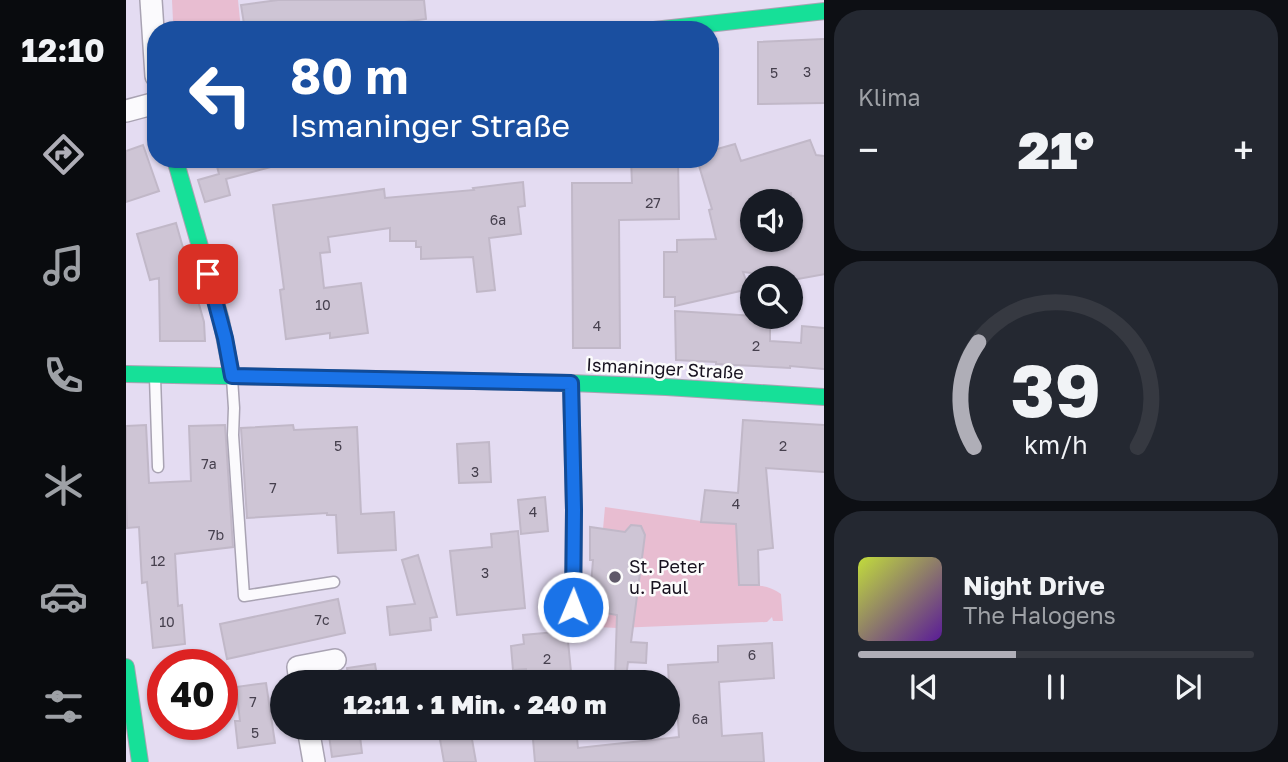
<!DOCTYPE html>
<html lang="de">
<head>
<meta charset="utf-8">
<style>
  body { margin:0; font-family:"Golos Text",sans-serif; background:#242831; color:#f1f3f6; height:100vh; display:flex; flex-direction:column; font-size:26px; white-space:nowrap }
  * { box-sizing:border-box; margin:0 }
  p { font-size:23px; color:#9ea1a6 }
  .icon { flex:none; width:38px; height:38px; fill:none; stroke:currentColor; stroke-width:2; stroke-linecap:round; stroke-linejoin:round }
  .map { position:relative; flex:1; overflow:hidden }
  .sheet { display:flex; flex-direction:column; gap:10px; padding:10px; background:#0d0f14; width:464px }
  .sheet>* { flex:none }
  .banner { position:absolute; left:21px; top:21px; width:572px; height:147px; border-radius:28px; box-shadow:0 2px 5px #0004; background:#1a4fa0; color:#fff; overflow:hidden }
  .tools { position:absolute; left:614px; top:189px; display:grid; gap:14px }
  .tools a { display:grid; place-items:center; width:63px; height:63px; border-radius:50%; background:#171b24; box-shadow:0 2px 5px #0004; font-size:35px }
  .speed { position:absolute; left:21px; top:649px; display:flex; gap:14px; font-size:35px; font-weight:700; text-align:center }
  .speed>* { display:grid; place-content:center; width:91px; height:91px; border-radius:50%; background:#171b24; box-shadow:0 2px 5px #0004; line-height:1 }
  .speed .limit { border:10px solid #d22; background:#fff; color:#111 }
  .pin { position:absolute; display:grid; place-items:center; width:60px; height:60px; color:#fff; margin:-30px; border-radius:14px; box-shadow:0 4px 10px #0006 }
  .me { position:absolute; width:77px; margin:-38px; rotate:1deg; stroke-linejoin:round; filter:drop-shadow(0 0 5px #0008) }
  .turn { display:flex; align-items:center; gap:24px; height:147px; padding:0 28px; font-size:32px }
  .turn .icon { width:91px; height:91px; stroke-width:2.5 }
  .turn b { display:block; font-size:49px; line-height:60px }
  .big { font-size:52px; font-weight:800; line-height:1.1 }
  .sheet .tile { flex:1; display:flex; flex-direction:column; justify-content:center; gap:10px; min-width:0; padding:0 24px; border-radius:28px; background:#242831 }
  .sheet .dial { align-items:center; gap:0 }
  .dial svg { height:182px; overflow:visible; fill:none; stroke:#363941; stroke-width:7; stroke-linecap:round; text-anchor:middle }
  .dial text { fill:#f1f3f6; stroke:none }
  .song { display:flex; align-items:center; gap:21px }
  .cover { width:84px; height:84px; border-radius:10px; background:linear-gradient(135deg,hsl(70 70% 55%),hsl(270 70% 35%)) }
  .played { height:7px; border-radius:4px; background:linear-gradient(90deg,#afaeb7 40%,#363941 40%) }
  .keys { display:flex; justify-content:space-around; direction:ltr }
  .heat { display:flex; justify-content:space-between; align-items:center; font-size:38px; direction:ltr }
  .trip { position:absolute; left:144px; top:670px; width:410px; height:70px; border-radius:35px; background:#171b24; box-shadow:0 2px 5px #0004; font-weight:800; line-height:70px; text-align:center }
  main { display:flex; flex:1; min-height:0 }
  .tabs { display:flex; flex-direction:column; width:126px; justify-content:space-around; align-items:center; background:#090b0e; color:#9ea1a6 }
  .tabs .icon { width:49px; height:49px }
  .tabs .current { color:#afaeb7 }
  .tabs b { font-size:32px; color:#f1f3f6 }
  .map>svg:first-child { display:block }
  .green { fill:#e8bdd1 }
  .building { fill:#cec5d5; stroke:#c1b8c8; stroke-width:2; fill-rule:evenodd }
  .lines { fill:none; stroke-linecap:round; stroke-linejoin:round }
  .lane-casing { stroke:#a9a3b3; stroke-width:13 }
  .street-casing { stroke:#a9a3b3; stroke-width:24 }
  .fast-casing { stroke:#a9a3b3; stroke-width:18 }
  .lane { stroke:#fbfafd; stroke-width:10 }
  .street { stroke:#fbfafd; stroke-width:21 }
  .fast { stroke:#16e098; stroke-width:16 }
  .route-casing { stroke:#114b97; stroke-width:18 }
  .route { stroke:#1a73e8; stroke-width:12 }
  .poi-dot { fill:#5f5969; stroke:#fcfcfc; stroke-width:2.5 }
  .labels { text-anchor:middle; stroke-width:5; stroke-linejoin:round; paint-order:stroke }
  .number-label { font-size:14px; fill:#46404e }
  .street-label { font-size:18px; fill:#17121f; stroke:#fcfcfc }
  .poi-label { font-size:18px; fill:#17121f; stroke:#fcfcfc; text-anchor:start }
</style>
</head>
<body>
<main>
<nav class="tabs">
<b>12:10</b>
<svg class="icon current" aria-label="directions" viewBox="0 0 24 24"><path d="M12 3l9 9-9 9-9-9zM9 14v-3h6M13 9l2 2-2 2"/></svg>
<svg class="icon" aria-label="music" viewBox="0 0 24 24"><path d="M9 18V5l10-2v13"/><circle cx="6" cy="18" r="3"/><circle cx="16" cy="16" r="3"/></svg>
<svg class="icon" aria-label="phone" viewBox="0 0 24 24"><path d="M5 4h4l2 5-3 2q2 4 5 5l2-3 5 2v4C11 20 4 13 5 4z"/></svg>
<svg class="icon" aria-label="climate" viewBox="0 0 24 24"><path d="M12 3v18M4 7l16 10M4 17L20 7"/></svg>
<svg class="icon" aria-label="car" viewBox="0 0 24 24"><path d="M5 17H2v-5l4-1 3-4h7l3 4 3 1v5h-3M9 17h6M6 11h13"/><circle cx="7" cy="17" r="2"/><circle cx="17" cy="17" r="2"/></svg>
<svg class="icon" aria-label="filters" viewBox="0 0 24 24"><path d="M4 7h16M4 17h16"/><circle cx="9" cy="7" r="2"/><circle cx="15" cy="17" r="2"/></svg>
</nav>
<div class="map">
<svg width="699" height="762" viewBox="0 0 699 762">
  <rect width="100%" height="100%" fill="#e4dcf2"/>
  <path class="green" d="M46,0H112L115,30H63L62,21H47Z
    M479,507L575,521L610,524L613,585C628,585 642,584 655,594L657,621H647L646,617L641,622L491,628L471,627L473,612L519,535L514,526L505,525L499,532L477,529Z"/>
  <path class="building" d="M152,0H298L300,19L229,29L228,24L187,30H119L115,5Z
    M699,39V103L632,104V42Z
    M684,140L690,155L699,156V274L666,280V278L617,272L623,289L549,306V297H538V252H551V240L590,239L583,210L586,209L571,159H584V151L609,144L615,161ZM665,193V240H626V201H638Z
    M17,145L33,191L0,202V151Z
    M89,159H155L156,164L100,179L104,195L79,202L72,180L93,174Z
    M505,159H552L553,219L493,220L494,348H447L446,183H506Z
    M397,182L399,206L392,207L395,234L363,238L369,290L351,292L347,257L295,259V247H290V241H264V228L202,237L204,252L194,253L198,288L235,283L242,333L204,338V333L160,339L154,290L158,289L147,205L258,189L259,198L348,190L347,188Z
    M50,223L78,322L79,341H34L33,278L24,280L11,234Z
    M549,311L644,317V341L675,343L676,326L699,328V369L664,366V368L590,364V362L550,360Z
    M617,420L699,425V472L640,468L647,548L632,550L633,585H613L610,524L575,522L579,490L612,493Z
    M20,425L23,483L65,481L63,426L99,425L107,547L49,554L52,606L56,605L59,644L27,648L21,582L16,583L13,527L1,528L0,498V426Z
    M167,425L168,430L231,427L235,514L268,512L270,550L212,553L210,515H201V513L121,518L115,428Z
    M363,442L365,482L333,483L331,444Z
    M419,497L422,531L395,534L392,500Z
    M505,525L515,526L519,535L505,642L521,643L520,663L502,662L500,678L489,677L491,615L463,610L467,560H464V527L499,532Z
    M392,531L399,608L331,615L324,551L366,547L365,534Z
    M292,555L311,617L304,618L305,630L264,635L261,607L289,604L276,560Z
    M212,599L219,633L101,659L94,624Z
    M441,631L446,682H401L400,669L387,670L385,646L398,644L397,635Z
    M646,643L648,678L593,682L596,736L636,733L638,762H409L406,728H450L452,748L553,737L551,705H544L542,665L592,662V646Z
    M249,664L252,682H223L221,668Z
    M140,683L149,743L112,748L109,721H114L110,687Z
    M202,728H233L236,753L206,757Z
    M312,728H344L350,762H318Z"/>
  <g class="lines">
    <g class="lane-casing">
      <path id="lane" d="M29,377L32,467
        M106,378L108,408L107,435L118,596L208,582"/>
    </g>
    <g class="street-casing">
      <path id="street" d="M25,0L30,76
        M0,111L30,103
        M174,682L172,667L209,660
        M182,728L188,762"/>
    </g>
    <g class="fast-casing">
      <path id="fast" d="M528,30L699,11
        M49,159L95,320L106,376
        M0,374L445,383L540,387L699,397
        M445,383L448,510L447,607
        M0,667L14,762"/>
    </g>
    <use href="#lane" class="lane"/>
    <use href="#street" class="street"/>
    <use href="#fast" class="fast"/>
  </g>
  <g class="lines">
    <g class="route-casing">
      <path id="route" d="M82,274L99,338L106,376L445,383L448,510L447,607"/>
    </g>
    <use href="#route" class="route"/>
  </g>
  <circle class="poi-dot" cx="489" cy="577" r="7"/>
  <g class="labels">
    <g class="number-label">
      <text x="681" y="77">3</text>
      <text x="648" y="78">5</text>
      <text x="527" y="208">27</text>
      <text x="372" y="225">6a</text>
      <text x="197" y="310">10</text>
      <text x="471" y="331">4</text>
      <text x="630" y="351">2</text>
      <text x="212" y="451">5</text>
      <text x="657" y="451">2</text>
      <text x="83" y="469">7a</text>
      <text x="349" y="477">3</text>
      <text x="147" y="493">7</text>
      <text x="610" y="509">4</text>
      <text x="407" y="517">4</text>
      <text x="90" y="540">7b</text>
      <text x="32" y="566">12</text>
      <text x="359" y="578">3</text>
      <text x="196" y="625">7c</text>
      <text x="41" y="627">10</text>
      <text x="626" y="660">6</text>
      <text x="421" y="664">2</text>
      <text x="127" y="707">7</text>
      <text x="574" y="724">6a</text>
      <text x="129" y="738">5</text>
    </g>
    <g class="street-label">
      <text transform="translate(539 369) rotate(3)" y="6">Ismaninger Straße</text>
    </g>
    <g class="poi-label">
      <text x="503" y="573">St. Peter<tspan x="503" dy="21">u. Paul</tspan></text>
    </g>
  </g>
</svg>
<div class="tools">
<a><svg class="icon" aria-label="sound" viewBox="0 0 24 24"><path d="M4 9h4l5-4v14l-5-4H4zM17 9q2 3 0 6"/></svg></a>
<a><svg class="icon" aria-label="search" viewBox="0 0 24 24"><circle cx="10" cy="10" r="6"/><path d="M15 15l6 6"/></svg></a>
</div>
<div class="speed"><div class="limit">40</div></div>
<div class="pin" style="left:82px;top:274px;background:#d93025"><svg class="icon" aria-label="arrive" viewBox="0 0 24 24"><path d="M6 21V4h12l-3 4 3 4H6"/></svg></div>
<svg class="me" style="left:447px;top:607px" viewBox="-20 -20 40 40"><circle r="17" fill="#1a73e8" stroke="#fff" stroke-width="3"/><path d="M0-11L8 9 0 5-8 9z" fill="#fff"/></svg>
<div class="trip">12:11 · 1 Min. · 240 m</div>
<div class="banner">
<div class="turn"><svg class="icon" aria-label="left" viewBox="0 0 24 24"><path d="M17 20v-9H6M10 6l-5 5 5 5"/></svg><div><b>80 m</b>Ismaninger Straße</div></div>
</div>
</div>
<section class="sheet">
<div class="tile"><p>Klima</p>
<div class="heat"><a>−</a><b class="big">21°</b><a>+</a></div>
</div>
<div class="tile dial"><svg viewBox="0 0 100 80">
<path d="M14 69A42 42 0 1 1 86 69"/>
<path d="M14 69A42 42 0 0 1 16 23" stroke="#afaeb7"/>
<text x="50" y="56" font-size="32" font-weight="700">39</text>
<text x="50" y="72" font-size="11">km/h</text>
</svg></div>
<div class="tile">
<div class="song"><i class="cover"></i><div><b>Night Drive</b><p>The Halogens</p></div></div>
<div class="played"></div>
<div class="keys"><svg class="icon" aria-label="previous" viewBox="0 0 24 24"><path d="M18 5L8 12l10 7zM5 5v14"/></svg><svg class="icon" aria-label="pause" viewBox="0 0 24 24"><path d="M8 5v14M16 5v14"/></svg><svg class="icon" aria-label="next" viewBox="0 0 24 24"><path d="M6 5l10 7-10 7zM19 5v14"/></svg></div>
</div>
</section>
</main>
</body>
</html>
